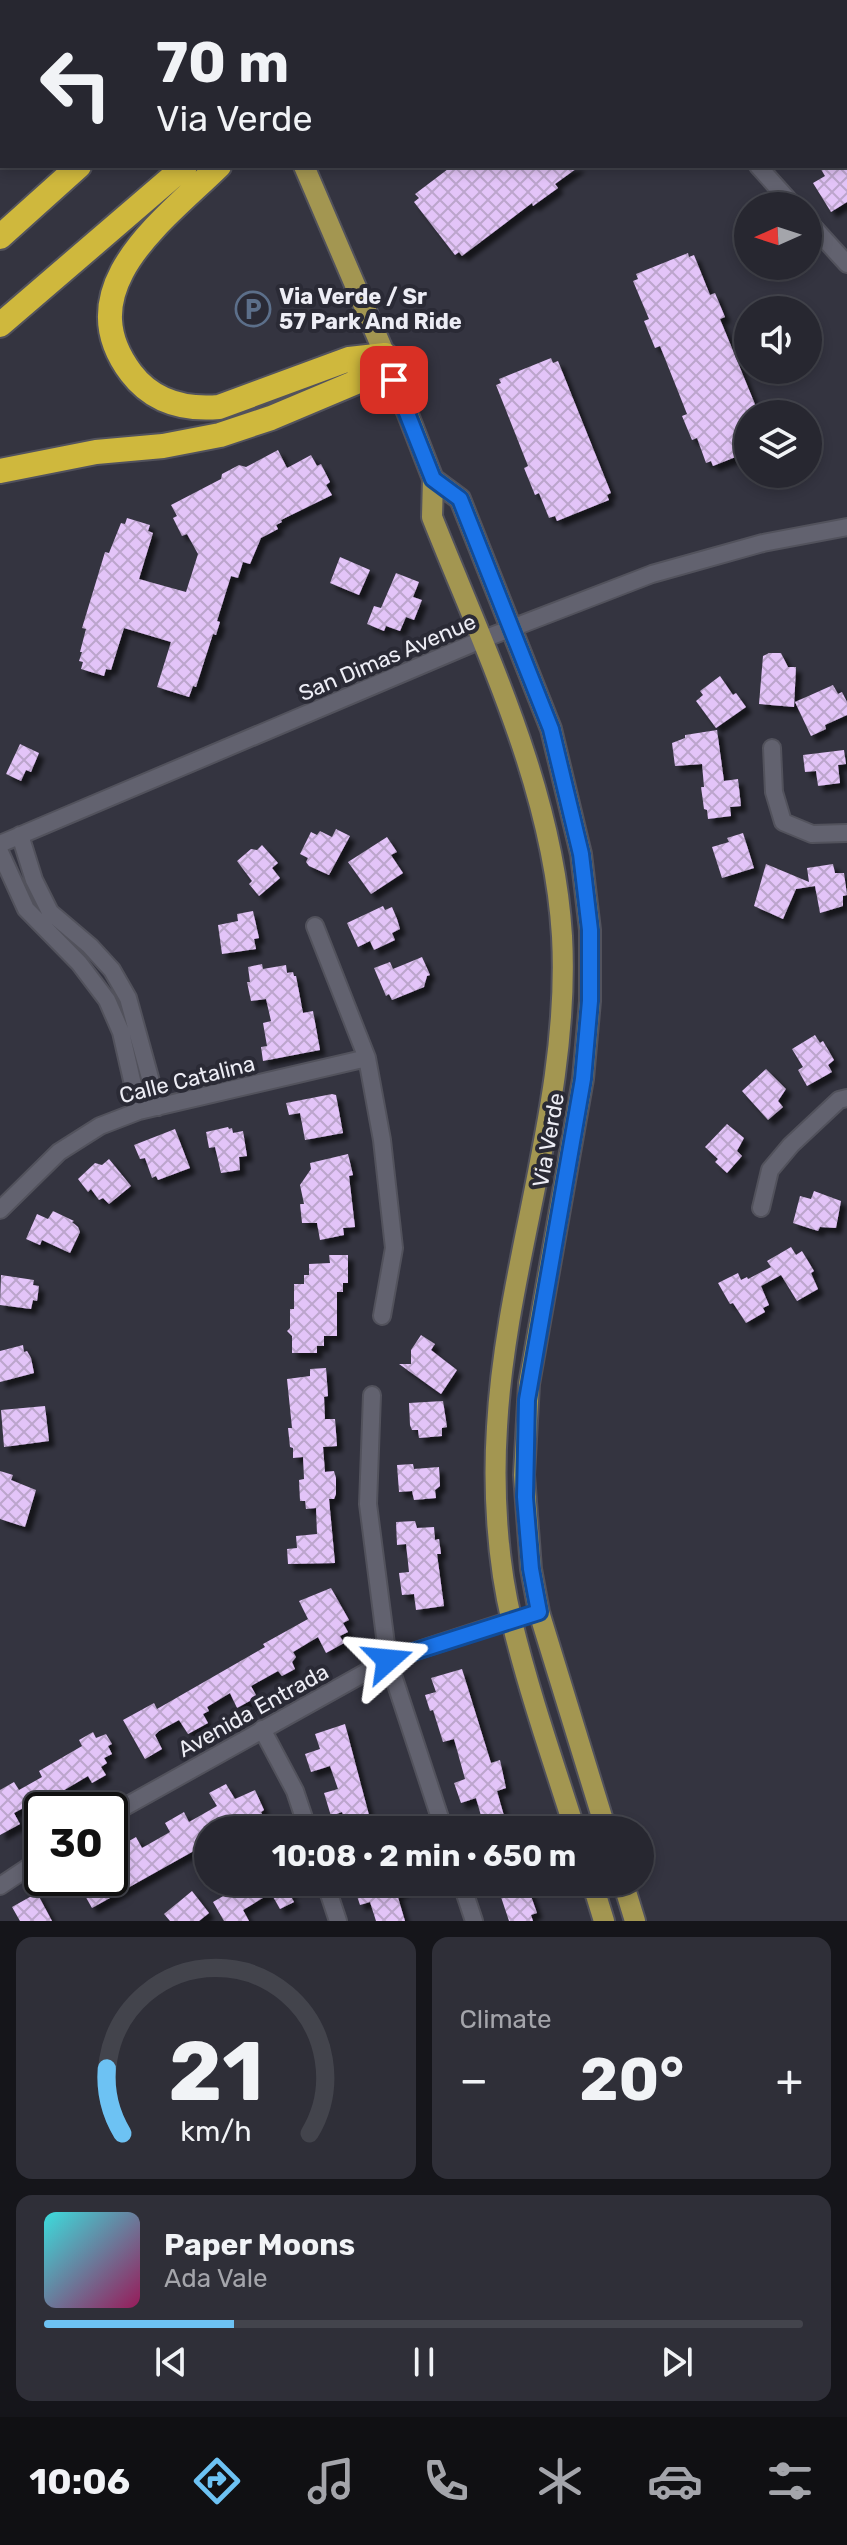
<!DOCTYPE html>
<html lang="en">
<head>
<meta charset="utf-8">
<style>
  body { margin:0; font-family:Rubik,sans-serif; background:#2f2f38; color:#f1f3f6; height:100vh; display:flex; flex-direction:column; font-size:30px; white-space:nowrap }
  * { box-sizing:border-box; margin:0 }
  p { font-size:26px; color:#a4a5ab }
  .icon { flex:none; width:44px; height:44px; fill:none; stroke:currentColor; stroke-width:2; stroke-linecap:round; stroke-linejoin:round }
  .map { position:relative; height:1921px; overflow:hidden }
  .panel { display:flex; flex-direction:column; gap:16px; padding:16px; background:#15151a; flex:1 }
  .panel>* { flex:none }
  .guide { position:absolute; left:0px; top:0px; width:848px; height:168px; box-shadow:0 4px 12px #0003,0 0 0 2px #43444c; background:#272730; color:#f1f3f6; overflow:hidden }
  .needle { width:52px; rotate:267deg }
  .controls { position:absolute; left:734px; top:192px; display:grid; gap:16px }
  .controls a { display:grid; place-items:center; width:88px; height:88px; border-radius:50%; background:#272730; box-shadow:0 4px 12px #0003,0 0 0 2px #43444c; font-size:40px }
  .speed { position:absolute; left:24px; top:1792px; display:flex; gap:16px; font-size:40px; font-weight:700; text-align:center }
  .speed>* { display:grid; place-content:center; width:104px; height:104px; border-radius:50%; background:#272730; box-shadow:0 4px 12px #0003,0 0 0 2px #43444c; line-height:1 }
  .speed .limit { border:4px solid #111; border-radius:12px; background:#fff; color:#111 }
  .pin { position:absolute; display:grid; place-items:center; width:68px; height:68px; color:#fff; margin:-34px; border-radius:16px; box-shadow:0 4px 12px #0006 }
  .me { position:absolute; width:88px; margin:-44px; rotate:72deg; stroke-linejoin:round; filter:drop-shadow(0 0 6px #0008) }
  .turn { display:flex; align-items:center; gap:28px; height:168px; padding:0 24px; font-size:36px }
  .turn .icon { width:104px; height:104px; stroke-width:2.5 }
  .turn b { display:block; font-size:56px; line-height:68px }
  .big { font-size:60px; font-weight:700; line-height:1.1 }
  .panel .tile { flex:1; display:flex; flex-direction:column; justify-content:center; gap:12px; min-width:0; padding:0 28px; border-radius:16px; background:#2f2f38 }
  .panel .dial { align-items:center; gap:0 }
  .dial svg { height:208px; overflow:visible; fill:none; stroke:#43444c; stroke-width:7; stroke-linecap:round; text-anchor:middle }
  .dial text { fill:#f1f3f6; stroke:none }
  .song { display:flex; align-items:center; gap:24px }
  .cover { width:96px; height:96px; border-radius:12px; background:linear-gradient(135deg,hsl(180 70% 55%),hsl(330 70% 35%)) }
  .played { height:8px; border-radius:4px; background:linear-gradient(90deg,#6dc2f3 25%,#43444c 25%) }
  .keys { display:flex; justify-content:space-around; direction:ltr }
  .heat { display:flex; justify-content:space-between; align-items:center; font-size:44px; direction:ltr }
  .panel .tiles { flex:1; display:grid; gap:16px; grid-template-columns:1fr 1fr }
  .tile:last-child { grid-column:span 2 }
  .trip { position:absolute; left:194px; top:1816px; width:460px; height:80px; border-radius:40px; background:#272730; box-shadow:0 4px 12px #0003,0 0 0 2px #43444c; font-weight:700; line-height:80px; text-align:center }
  .tab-bar { display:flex; height:128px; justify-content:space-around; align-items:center; background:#101013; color:#a4a5ab }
  .tab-bar .icon { width:56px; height:56px }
  .tab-bar .active { color:#6dc2f3 }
  .tab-bar b { font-size:36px; color:#f1f3f6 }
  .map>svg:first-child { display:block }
  .building { fill:url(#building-cross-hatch); filter:url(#shadow) }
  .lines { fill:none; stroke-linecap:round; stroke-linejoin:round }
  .minor-casing { stroke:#52525c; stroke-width:20 }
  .major-casing { stroke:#52525c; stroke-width:24 }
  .highway-casing { stroke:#52525c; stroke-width:28 }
  .minor { stroke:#62626f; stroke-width:16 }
  .major { stroke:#a39651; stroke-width:20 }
  .highway { stroke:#cfb83d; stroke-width:24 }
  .route-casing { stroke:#114b97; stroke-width:20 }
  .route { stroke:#1a73e8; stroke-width:14 }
  .labels { text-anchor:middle; stroke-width:8; stroke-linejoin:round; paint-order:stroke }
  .poi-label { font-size:22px; font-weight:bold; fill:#ededf5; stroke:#2a2a35; text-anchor:start }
  .street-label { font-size:22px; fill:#ededf5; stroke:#2a2a35 }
</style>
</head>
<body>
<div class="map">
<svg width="847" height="1921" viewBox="0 0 847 1921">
  <defs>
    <pattern id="building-cross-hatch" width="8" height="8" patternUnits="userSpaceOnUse" patternTransform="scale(2)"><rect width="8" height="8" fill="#e3c4f8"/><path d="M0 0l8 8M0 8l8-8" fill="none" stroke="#bca5cc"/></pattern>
    <filter id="shadow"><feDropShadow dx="5.5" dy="5.5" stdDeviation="2" flood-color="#0009"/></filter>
  </defs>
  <rect width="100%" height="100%" fill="#343440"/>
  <path class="building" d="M452,166H580L555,184L558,188L533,206L532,203L462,256L459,252L455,255L414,202L419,198L415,194Z
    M819,166H847V202L831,212L813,183L825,176Z
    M688,253L689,257L694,255L710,295L715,293L725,317L720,319L759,414H748V452L713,466L711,461L706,463L697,438L692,440L682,416L687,414L660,346L655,348L644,321L649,319L633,281L638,279L636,274Z
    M551,358L553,363L558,361L611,493L607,495L609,500L557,521L555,516L549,518L539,493L535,495L524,468L528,466L496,385L501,383L499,379Z
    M278,450L287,468L311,455L317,466L321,464L330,482L326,485L332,495L281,520L282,522L276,525L278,529L261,538L250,564L243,562L238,578L231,576L217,621L220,622L216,635L213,634L196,687L193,686L189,697L157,687L171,642L124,628L111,670L106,669L104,676L81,669L83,662L79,661L82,652H80L86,629L82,628L105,552L109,553L121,523L125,524L127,518L150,525L148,531L153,533L139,579L186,592L198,554L187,534L182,536L173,518L177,516L171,505L221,479L222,474L239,465L246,467Z
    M340,557L370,570L359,595L330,583Z
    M396,573L419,582L413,597L422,600L414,620L406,617L400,631L386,626L384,631L367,624L374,606L381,608Z
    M769,653H781L788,667H796L794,707L759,704L763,656Z
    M720,676L733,695L736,693L746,707L716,728L696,701L703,695L700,691Z
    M833,685L838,694L842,692L847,702V715L825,725L826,729L811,736L795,702Z
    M717,730L724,781L738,779L741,806L730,807L731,816L708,819L707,810L704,809L701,787H704L702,764L675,766L672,743L685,738V735Z
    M20,744L39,753L31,772L26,770L21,781L6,774Z
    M844,750L846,764L838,765L840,783L818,786L816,771L805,772L803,755Z
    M336,829L350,836L329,875L309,866L306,862L308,858L300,854L311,832L317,835L320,831L332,837Z
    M743,833L754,868L722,878L712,847L729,842L727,838Z
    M387,837L397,852L391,855L403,873L371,894L348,862Z
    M262,845L278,863L272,868L280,878L259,896L249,884L252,881L237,861L251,849L257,850Z
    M766,864L809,882L807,868L833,864L835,873H844L847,895L843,896V906L820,913L815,886L796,889L783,919L754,906Z
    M383,906L385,910L392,907L397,919L400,929L392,933L395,940L374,950L370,941L358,947L347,923Z
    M253,911L259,938L254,939L256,949L222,954L218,925L238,921L237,914Z
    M422,957L430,975L427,976L424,987L392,1000L389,994L386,996L374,968L390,962L393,969Z
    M262,964L263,969L286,965L287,973L293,972L294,976H296L303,1013L313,1011L320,1050L263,1061L261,1047L267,1046L263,1023L271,1021L266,999L251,1001L247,982H250L248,967Z
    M815,1035L820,1043L823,1041L834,1060L828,1065L832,1072L807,1086L798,1070L803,1067L792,1049Z
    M766,1069L786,1089L778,1101L783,1107L768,1120L742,1091Z
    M332,1094L336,1095L343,1133L305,1140L300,1113L289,1115L286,1103Z
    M727,1124L744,1138L737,1151L742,1156L727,1173L715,1162L718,1159L705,1147Z
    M228,1127L229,1129L232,1128L233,1133L243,1131L247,1156L239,1157L240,1170L221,1173L215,1147L209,1148L206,1132Z
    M175,1129L190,1168L158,1180L156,1176L152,1178L145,1158L140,1159L134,1145Z
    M348,1154L353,1175L349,1176L355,1227L343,1228L344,1235L320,1240L317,1223H302L300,1204H304L300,1185L311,1169L310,1163Z
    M109,1159L131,1186L109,1204L103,1198L99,1200L91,1189L88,1192L78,1179L95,1163L102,1165Z
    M814,1191L841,1201L836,1228L820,1227L818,1231L793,1223L800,1196L811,1199Z
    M53,1211L74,1221L72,1222L78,1227L80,1232L70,1253L42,1240L40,1245L26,1239L37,1214L48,1219Z
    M791,1247L796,1255L802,1251L814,1271L811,1273L818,1289L797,1301L781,1275L761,1286L769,1305L763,1308L765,1312L746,1323L733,1303L730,1304L718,1283L738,1273L741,1280L747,1277L748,1279L771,1267L767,1261Z
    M329,1255H348V1283H343V1292H337V1336H324V1346H317V1353H292V1336L287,1331L290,1328V1309H294V1284H304V1275H309V1264L330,1263Z
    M1,1275L34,1280L33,1285L39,1286L37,1301L33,1300L31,1309L0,1305Z
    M421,1335L435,1344L431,1350L457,1370L441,1394L399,1364H411V1350Z
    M23,1345L24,1352L27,1351L31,1358L34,1373L0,1382V1351Z
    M326,1368L328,1396L324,1397L325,1419H335L337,1446L323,1447L325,1472L334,1471L336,1478V1494L334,1499H329L335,1563L288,1564L287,1549L297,1548L296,1536L317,1534L316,1508L306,1509L305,1501H300L299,1480L304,1479L303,1457L293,1458V1448L290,1447L288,1428H292L287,1379L310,1376V1369Z
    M443,1401L447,1427L442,1428V1436L419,1438L418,1430H412L410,1425L409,1403Z
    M45,1406L49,1441L4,1447L1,1410Z
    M413,1464L414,1469L439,1467L440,1486L435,1490L436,1498L414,1500L412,1491L399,1492L397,1465Z
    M0,1471L13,1475L11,1480L36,1490L25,1527L0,1519Z
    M415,1521L417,1528L434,1527L435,1540L439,1539L441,1554H437L444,1606L416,1610L414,1594L402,1595L399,1573L409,1572L406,1544L397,1545L396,1522Z
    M331,1588L349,1620L343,1623L348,1632L340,1636L344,1643L326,1653L318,1637L293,1652L296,1657L292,1662L295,1669L282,1676L278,1671L251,1686L257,1697L237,1708L230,1693L207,1707L209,1711L203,1714L208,1723L188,1734L179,1720L159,1731L155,1735L162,1749L145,1759L123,1720L154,1703L157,1709L265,1647L263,1644L308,1619L299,1601Z
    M462,1669L491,1763L500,1760L506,1788L497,1791L508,1830H485L476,1798L461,1803L454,1783L465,1779L454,1739L443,1742L433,1710L430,1711L425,1695L436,1692L431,1678Z
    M345,1724L369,1815L373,1814L378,1830H348L342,1812L331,1816L324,1793L338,1789L330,1766L311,1772L305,1754L320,1749L315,1734Z
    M93,1732L96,1738L106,1734L112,1744L108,1746L112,1754L104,1758L107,1763L101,1767L106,1775L92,1783L88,1776L61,1792L67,1801L52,1810H47L40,1799L14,1813L20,1824L0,1835V1790L14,1782L19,1790L42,1777L39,1771L82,1746L79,1740Z
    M226,1784L235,1799L255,1790L264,1810L261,1812L262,1814L234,1830H208V1843L92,1908L75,1878H110V1852L136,1837L142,1848L170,1832L165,1823L184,1812L189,1822L217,1806L209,1793Z
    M234,1882H307L289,1893L294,1902L280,1909L271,1893L243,1910L249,1921H224L213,1902L225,1895L221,1889Z
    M363,1882H401L404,1891L397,1894L405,1921H376L370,1902L360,1905L355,1890L365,1887Z
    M496,1882H526L537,1913L531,1915L533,1921H509Z
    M192,1891L209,1913L199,1921H170L164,1914Z
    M37,1893L52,1921H20L12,1907Z"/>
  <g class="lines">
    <g class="minor-casing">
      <path id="minor" d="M758,166L794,206
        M808,221L847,264
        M772,748L774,792L783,822L812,834L847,833
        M20,835L34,880L50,912L90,946L112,970L128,998L158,1107
        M0,844L481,640L652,574L763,543L847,527
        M0,852L26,909L79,963L107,1000L121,1032L139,1111
        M315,926L367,1058L382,1140L394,1248L382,1316
        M761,1208L770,1170L791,1145L839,1100L847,1098
        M0,1210L59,1152L100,1126L139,1111L367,1058
        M372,1395L368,1504L388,1660L444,1830
        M262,1729L295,1791L308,1830
        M110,1815L388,1660L511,1620
        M325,1882L338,1921
        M461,1882L474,1921
        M0,1886L42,1858"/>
    </g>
    <g class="major-casing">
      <path id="major" d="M304,166L385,355L433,479L432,517C486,653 553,788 562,936C571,1102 506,1262 497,1427C493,1489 497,1561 512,1622C529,1692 553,1761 575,1830
        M433,479L460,499L551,729L581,854L590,930V1001L583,1079L529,1384L524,1475L531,1569L539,1612L606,1830
        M592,1882L604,1921
        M623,1882L635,1921"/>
    </g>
    <g class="highway-casing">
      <path id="highway" d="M3,0V2
        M46,0L48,2
        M212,2L214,0
        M262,2L264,0
        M375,2L378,0
        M0,146L2,132
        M219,166C164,220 67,288 131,373C153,402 184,410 219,407L349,359L385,355
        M0,237L79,166
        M0,325L185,166
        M0,471L96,452L163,446L220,435L271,418L354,383L385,355"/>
    </g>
    <use href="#minor" class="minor"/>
    <use href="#major" class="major"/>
    <use href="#highway" class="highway"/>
  </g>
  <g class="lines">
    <g class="route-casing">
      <path id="route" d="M388,1660L539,1612L531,1569L525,1497L527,1400L583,1079L590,1001V930L581,854L551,729L460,499L433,479L394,380"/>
    </g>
    <use href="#route" class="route"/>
  </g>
  <defs>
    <g id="parking-ring" transform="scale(1.8)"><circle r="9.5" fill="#2a2a35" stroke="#5c6f8a" stroke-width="1.5"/><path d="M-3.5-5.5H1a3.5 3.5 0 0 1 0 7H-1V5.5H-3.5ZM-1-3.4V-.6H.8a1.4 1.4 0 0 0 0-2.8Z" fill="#5c6f8a"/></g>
  </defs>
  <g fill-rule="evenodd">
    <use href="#parking-ring" x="253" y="309"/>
  </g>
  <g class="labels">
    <g class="poi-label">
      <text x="279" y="304">Via Verde / Sr<tspan x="279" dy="25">57 Park And Ride</tspan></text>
    </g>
    <g class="street-label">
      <text transform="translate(387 657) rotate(-23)" y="8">San Dimas Avenue</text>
      <text transform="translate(187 1079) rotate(-14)" y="8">Calle Catalina</text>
      <text transform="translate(548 1140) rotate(-80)" y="8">Via Verde</text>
      <text transform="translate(253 1710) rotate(-29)" y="8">Avenida Entrada</text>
    </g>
  </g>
</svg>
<div class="controls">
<a><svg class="needle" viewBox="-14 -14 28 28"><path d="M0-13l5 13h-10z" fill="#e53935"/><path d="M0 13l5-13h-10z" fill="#a4a5ab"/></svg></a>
<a><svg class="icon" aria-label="sound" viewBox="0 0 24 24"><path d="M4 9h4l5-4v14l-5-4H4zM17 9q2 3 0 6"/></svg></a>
<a><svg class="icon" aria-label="layers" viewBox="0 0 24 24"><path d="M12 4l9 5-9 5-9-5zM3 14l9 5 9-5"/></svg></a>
</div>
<div class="speed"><div class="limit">30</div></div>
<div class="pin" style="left:394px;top:380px;background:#d93025"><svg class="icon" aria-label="arrive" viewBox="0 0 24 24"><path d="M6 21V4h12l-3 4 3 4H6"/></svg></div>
<svg class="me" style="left:388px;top:1660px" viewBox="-20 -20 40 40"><path d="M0-17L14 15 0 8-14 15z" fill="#1a73e8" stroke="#fff" stroke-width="4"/></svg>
<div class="trip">10:08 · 2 min · 650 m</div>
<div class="guide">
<div class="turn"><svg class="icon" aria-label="left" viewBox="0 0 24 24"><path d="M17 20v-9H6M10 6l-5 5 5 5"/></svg><div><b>70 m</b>Via Verde</div></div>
</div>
</div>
<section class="panel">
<div class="tiles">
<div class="tile dial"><svg viewBox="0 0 100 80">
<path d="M14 69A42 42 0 1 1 86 69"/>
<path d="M14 69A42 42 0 0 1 8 44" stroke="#6dc2f3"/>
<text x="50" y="56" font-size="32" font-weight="700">21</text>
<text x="50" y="72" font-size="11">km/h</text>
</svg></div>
<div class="tile"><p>Climate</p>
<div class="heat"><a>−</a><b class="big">20°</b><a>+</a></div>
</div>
<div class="tile">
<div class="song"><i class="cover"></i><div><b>Paper Moons</b><p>Ada Vale</p></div></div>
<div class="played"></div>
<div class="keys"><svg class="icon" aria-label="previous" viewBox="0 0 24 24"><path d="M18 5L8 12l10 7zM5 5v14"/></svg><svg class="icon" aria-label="pause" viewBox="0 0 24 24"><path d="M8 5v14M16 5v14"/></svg><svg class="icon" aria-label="next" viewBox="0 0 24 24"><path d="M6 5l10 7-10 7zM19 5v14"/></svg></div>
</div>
</div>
</section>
<nav class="tab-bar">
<b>10:06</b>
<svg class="icon active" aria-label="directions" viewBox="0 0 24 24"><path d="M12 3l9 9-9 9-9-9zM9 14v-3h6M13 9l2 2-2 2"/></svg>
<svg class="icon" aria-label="music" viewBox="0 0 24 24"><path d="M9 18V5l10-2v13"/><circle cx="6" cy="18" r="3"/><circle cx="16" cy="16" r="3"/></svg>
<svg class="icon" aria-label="phone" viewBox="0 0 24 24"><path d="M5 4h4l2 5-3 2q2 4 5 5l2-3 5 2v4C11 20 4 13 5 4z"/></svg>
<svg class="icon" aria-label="climate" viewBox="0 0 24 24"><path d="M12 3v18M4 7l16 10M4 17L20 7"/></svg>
<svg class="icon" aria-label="car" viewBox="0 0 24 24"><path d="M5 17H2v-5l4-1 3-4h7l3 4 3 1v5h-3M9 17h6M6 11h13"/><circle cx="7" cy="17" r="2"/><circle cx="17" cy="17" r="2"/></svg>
<svg class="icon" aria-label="filters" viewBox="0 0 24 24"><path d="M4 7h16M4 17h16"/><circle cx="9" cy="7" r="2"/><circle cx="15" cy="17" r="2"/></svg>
</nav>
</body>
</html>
